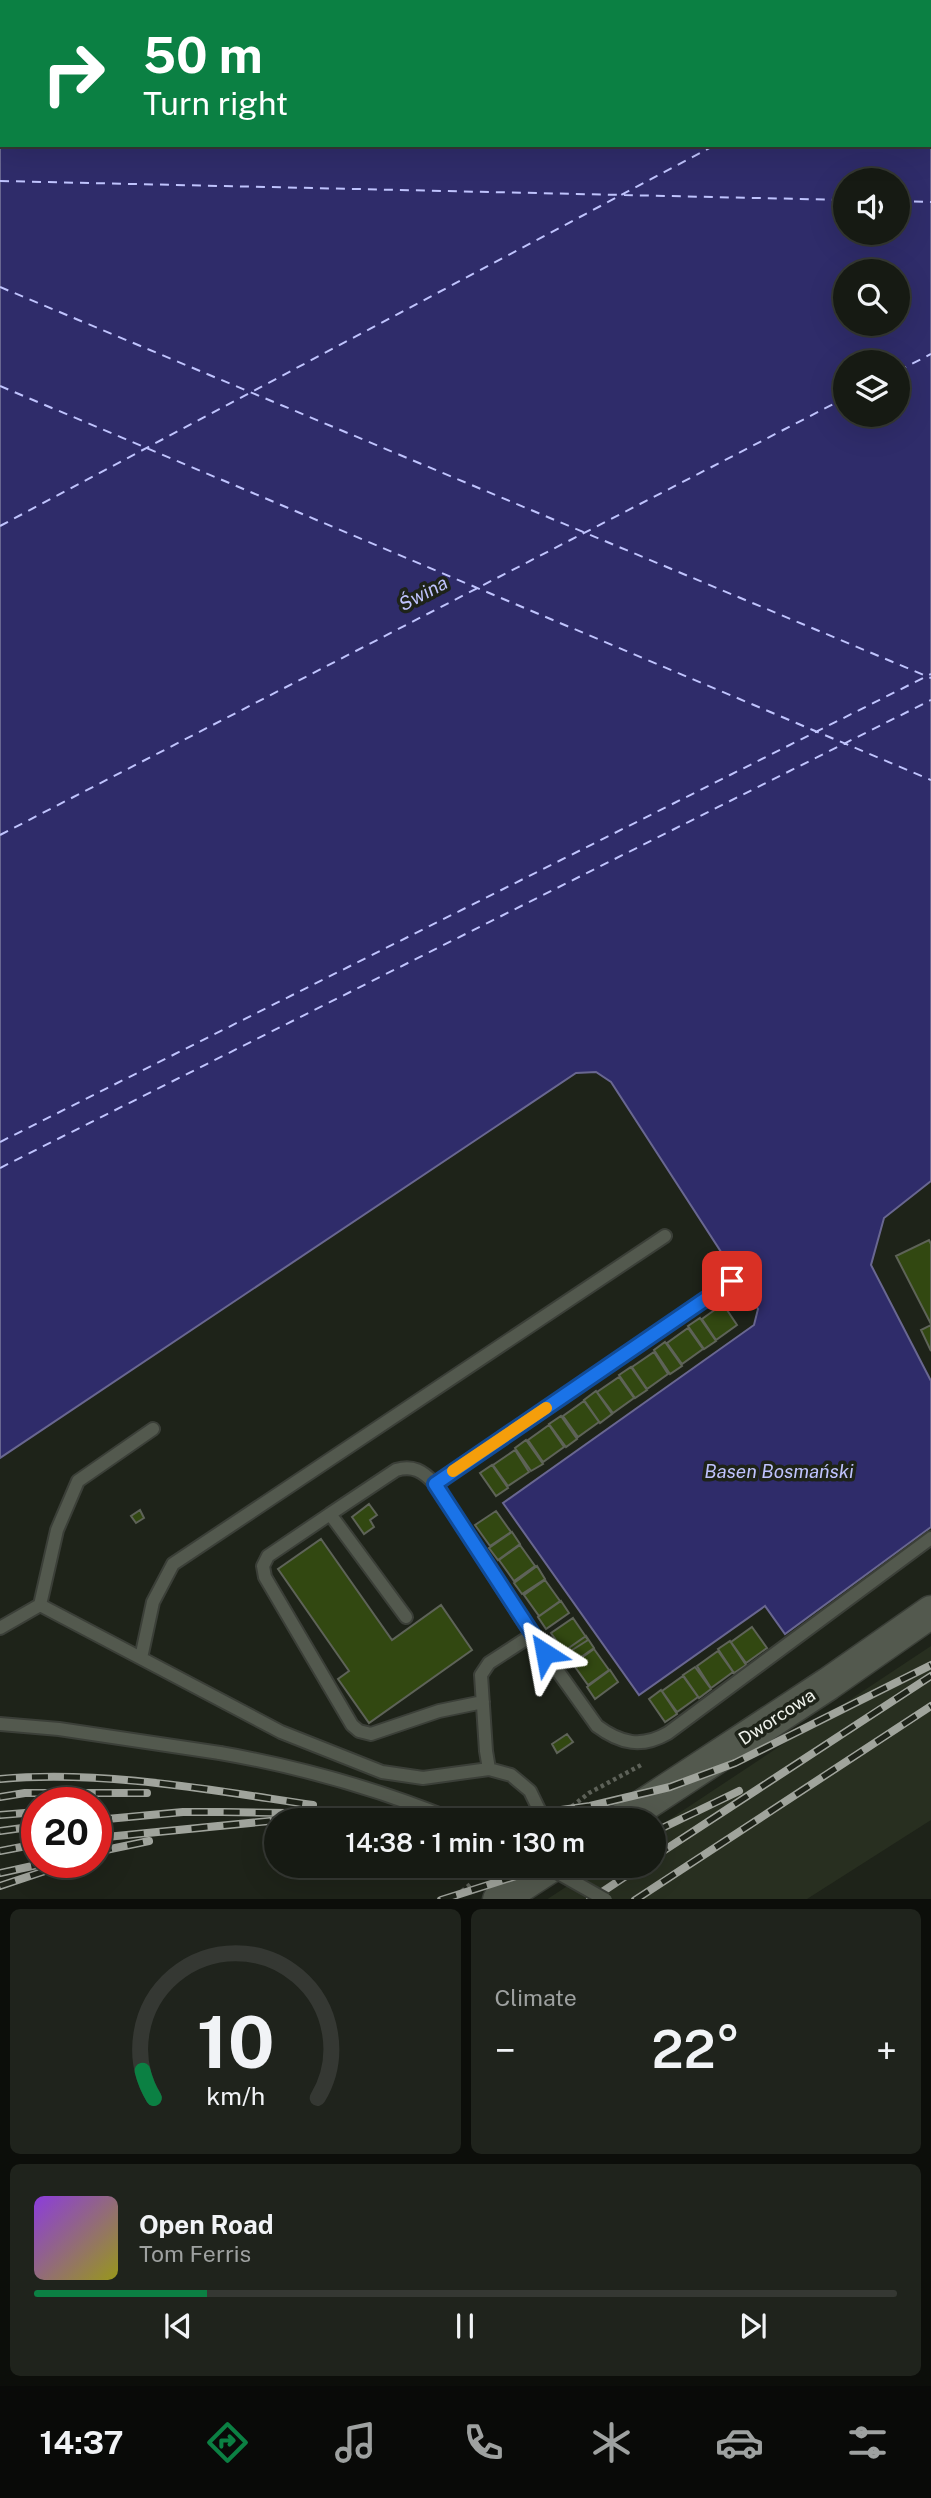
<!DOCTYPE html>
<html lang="en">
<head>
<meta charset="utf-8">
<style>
  body { margin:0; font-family:"Public Sans",sans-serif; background:#1f231c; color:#f1f3f6; height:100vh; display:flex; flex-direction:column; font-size:26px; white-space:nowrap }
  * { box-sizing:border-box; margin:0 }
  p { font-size:23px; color:#9ea1a0 }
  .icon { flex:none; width:38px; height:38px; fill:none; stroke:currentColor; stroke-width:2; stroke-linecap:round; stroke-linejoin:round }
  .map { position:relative; height:1899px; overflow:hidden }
  .details { display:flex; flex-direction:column; gap:10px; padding:10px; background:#0c0e0a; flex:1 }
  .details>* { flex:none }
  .hud { position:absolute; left:0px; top:0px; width:931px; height:147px; box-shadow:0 7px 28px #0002,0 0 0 2px #353833; background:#0b8043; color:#fff; overflow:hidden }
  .controls { position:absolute; left:833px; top:168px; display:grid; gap:14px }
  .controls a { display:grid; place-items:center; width:77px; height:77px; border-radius:50%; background:#161a13; box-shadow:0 7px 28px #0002,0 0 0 2px #353833; font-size:35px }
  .speed { position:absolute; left:21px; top:1787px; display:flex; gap:14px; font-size:35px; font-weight:700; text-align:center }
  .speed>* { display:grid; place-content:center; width:91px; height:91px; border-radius:50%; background:#161a13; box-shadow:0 7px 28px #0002,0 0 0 2px #353833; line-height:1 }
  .speed .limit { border:10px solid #d22; background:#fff; color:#111 }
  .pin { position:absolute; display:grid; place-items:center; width:60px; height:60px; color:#fff; margin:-30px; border-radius:14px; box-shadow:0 4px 10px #0006 }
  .me { position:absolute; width:77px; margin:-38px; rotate:326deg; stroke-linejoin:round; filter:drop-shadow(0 0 5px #0008) }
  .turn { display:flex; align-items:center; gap:24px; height:147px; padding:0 28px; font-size:32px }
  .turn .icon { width:91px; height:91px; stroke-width:2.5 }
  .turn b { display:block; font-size:49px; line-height:60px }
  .big { font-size:52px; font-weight:600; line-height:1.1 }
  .details .widget { flex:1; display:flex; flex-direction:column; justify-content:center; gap:10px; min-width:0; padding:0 24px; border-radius:10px; background:#1f231c }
  .details .dial { align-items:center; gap:0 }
  .dial svg { height:182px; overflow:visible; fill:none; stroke:#353833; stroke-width:7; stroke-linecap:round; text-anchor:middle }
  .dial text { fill:#f1f3f6; stroke:none }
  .song { display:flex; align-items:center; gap:21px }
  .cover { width:84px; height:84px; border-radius:10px; background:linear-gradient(135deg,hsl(270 70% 55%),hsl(60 70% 35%)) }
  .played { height:7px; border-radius:4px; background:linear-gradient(90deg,#0b8043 20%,#353833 20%) }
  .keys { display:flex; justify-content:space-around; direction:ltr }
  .heat { display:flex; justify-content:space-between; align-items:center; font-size:38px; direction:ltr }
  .details .tiles { flex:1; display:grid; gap:10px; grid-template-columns:1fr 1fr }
  .widget:last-child { grid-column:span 2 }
  .trip { position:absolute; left:264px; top:1808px; width:402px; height:70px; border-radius:35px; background:#161a13; box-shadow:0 7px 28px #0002,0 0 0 2px #353833; font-weight:600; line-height:70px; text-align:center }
  .menu { display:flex; height:112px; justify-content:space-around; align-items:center; background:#090a08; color:#9ea1a0 }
  .menu .icon { width:49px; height:49px }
  .menu .active { color:#0b8043 }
  .menu b { font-size:32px; color:#f1f3f6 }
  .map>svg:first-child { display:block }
  .built { fill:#282f20 }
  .water { fill:#2f2c6a; stroke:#696791; stroke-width:2; fill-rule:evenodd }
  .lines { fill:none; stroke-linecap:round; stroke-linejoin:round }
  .ferry { stroke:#bfc3fd; stroke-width:2; stroke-dasharray:9 7; stroke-linecap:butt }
  .building { fill:#324811; stroke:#5e6358; stroke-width:2 }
  .service-casing { stroke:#3b3f38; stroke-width:16 }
  .tertiary-casing { stroke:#3b3f38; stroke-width:35 }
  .path { stroke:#5d6158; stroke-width:4.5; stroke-dasharray:3.5 3.5; stroke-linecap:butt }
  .service { stroke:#53594e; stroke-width:12 }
  .tertiary { stroke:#53594e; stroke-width:32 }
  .rail-casing { stroke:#a0a49c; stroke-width:8 }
  .rail { stroke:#1e2319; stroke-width:5; stroke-dasharray:16; stroke-linecap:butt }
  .service-bridge-casing { stroke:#3b3f38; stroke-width:16; stroke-linecap:butt }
  .service-bridge { stroke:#53594e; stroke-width:12 }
  .route-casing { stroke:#114b97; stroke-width:18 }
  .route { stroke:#1a73e8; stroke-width:12 }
  .slow { stroke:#f59e0b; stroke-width:12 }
  .labels { text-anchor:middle; stroke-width:7; stroke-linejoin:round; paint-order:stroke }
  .street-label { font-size:18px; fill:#eff2eb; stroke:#1e2319 }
  .water-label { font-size:19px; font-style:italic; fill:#bfc3fd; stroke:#1e2319 }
</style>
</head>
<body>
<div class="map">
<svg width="931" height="1900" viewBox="0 0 931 1900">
  <rect width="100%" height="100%" fill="#1e2319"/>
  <path class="built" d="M931,1646V1820L807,1899L546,1900L598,1866H654L655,1829Z"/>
  <path class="water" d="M0,0H931V1181L884,1218L871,1265L931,1381V1527L785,1634L765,1606L639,1695L503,1503L754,1325L758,1309L611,1082L596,1072L576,1073L0,1458ZM2,2H929V145H2ZM845,180H898V233H845ZM845,271H898V324H845ZM845,362H898V415H845Z"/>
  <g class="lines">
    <path class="ferry" d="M929,31L931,30
      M0,181L845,200
      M898,201L931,202
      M0,287L931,678
      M898,371L931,354
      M0,386L931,780
      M0,526L715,145
      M0,835L845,398
      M0,1142L931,674
      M0,1168L931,700"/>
  </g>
  <path class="building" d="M929,1240L931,1244V1324L896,1256Z
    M723,1304L737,1325L716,1340L702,1319Z
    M700,1318L716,1341L704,1349L688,1326Z
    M931,1325V1351L921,1330Z
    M688,1328L703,1349L682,1364L667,1343Z
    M665,1342L682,1366L670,1374L654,1350Z
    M654,1352L668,1374L647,1389L632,1367Z
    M631,1367L647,1390L635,1398L619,1375Z
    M619,1377L634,1398L613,1413L597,1392Z
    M596,1391L612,1414L600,1423L584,1400Z
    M584,1401L599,1422L578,1437L563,1416Z
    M561,1416L577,1439L566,1447L549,1424Z
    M549,1425L564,1447L543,1462L528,1440Z
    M526,1440L543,1464L531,1471L515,1448Z
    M515,1450L529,1472L508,1486L493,1465Z
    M492,1465L508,1488L496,1496L480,1473Z
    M369,1504L377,1515L370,1520L374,1527L364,1534L352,1517Z
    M140,1510L144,1518L136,1523L131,1516Z
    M496,1511L511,1532L490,1546L475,1525Z
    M512,1532L520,1544L498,1560L489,1548Z
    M321,1539L392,1640L441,1605L472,1650L369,1723L338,1679L349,1671L278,1569Z
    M520,1545L535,1566L514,1581L499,1560Z
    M537,1566L545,1579L522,1594L514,1583Z
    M545,1580L560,1601L539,1616L524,1595Z
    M561,1601L569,1613L546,1629L538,1617Z
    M573,1618L588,1640L566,1654L551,1633Z
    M752,1627L767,1648L746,1663L731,1642Z
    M586,1636L594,1648L571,1664L563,1652Z
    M730,1641L746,1665L734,1673L718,1649Z
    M594,1649L609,1670L588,1685L573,1664Z
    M718,1651L733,1672L711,1688L697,1666Z
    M695,1667L711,1689L699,1698L683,1675Z
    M610,1670L618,1682L595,1699L587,1687Z
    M683,1676L698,1697L677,1712L662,1691Z
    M661,1690L677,1714L665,1722L649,1699Z
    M567,1734L573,1742L557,1753L552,1744Z"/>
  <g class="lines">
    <g class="service-casing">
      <path id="service" d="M435,1484L532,1635L597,1726C621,1744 642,1748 668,1733L931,1538
        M330,1514L268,1556L263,1566L265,1577L352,1725L359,1731L371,1734L439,1711L483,1702
        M40,1605L57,1530L78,1481L153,1429
        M406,1617L330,1514L396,1470C413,1465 423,1471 435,1484L732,1281
        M0,1628L40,1605L281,1732L382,1772L423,1778L489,1769L511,1775L530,1791L544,1820
        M141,1658L153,1602L173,1564L665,1236
        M0,1724L59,1729L220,1753
        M489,1769L486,1751L481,1675L489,1663L532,1635"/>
    </g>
    <g class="tertiary-casing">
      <path id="tertiary" d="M621,1820L828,1684L931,1612
        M499,1900L551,1866"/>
    </g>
    <path class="path" d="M561,1815L589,1793L643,1764
      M451,1900L472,1883"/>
    <use href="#service" class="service"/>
    <use href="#tertiary" class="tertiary"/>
    <g class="rail-casing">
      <path id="rail" d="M0,1779C104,1770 210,1790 313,1805
        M0,1797L25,1793H147
        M0,1815L37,1812
        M96,1820L183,1812H223L488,1816L525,1815L590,1806L670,1787L735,1763L931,1665
        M0,1831L37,1826
        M654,1832L739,1791
        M96,1838L270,1821
        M0,1851L37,1844
        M96,1852L149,1841
        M654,1857L931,1676
        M0,1873L37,1865
        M0,1886L72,1862
        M441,1900L547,1866
        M590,1900L641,1866
        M635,1900L931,1706"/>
    </g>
    <use href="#rail" class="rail"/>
    <g class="service-bridge-casing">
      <path id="service-bridge" d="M220,1753C301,1767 378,1789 454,1820
        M546,1866L606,1900"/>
    </g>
    <use href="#service-bridge" class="service-bridge"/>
  </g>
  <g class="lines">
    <g class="route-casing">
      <path id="route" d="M545,1653L435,1484L732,1281"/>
    </g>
    <use href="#route" class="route"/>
    <path class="slow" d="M453,1471L546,1408"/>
  </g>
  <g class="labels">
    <g class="street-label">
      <text transform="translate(777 1717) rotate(-33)" y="6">Dworcowa</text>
    </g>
    <g class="water-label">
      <text transform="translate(423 593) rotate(-28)" y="7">Świna</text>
      <text x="779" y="1478">Basen Bosmański</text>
    </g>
  </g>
</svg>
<div class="controls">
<a><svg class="icon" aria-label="sound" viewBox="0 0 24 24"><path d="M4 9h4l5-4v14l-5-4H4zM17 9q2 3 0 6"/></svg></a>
<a><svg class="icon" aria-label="search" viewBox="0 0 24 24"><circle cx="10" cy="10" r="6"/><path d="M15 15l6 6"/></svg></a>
<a><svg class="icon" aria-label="layers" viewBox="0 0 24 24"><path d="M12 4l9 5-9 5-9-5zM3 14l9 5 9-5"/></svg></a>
</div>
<div class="speed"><div class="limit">20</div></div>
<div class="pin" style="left:732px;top:1281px;background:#d93025"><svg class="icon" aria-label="arrive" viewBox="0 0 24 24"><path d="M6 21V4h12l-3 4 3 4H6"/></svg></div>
<svg class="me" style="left:545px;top:1653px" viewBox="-20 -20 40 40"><path d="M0-17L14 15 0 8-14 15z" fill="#1a73e8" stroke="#fff" stroke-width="4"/></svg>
<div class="trip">14:38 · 1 min · 130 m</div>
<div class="hud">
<div class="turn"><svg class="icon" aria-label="right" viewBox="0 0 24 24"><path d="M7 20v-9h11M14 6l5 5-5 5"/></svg><div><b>50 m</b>Turn right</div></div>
</div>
</div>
<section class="details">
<div class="tiles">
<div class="widget dial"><svg viewBox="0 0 100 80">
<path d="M14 69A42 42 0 1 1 86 69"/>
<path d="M14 69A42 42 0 0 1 9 57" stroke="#0b8043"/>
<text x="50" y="56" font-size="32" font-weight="700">10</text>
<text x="50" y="72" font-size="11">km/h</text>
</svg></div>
<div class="widget"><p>Climate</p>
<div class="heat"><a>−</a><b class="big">22°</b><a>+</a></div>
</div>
<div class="widget">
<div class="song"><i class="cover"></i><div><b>Open Road</b><p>Tom Ferris</p></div></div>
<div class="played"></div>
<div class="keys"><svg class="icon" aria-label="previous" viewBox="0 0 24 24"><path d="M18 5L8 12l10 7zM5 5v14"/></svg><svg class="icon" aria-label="pause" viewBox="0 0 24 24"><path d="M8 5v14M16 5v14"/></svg><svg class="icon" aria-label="next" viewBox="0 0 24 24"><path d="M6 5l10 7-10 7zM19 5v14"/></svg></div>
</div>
</div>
</section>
<nav class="menu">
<b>14:37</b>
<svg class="icon active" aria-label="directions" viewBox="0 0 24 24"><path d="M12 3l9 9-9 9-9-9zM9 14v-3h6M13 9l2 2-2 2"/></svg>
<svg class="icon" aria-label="music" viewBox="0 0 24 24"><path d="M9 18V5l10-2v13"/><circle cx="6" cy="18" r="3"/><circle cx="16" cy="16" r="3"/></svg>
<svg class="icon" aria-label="phone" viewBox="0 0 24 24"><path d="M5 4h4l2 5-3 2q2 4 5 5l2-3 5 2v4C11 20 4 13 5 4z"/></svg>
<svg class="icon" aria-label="climate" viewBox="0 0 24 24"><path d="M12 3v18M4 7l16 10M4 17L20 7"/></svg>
<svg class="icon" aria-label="car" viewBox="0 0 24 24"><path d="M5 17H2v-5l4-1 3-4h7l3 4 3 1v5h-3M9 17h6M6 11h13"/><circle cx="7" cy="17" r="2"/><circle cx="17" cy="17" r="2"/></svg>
<svg class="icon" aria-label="filters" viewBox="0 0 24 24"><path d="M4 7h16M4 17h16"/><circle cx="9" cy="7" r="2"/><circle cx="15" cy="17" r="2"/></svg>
</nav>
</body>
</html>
